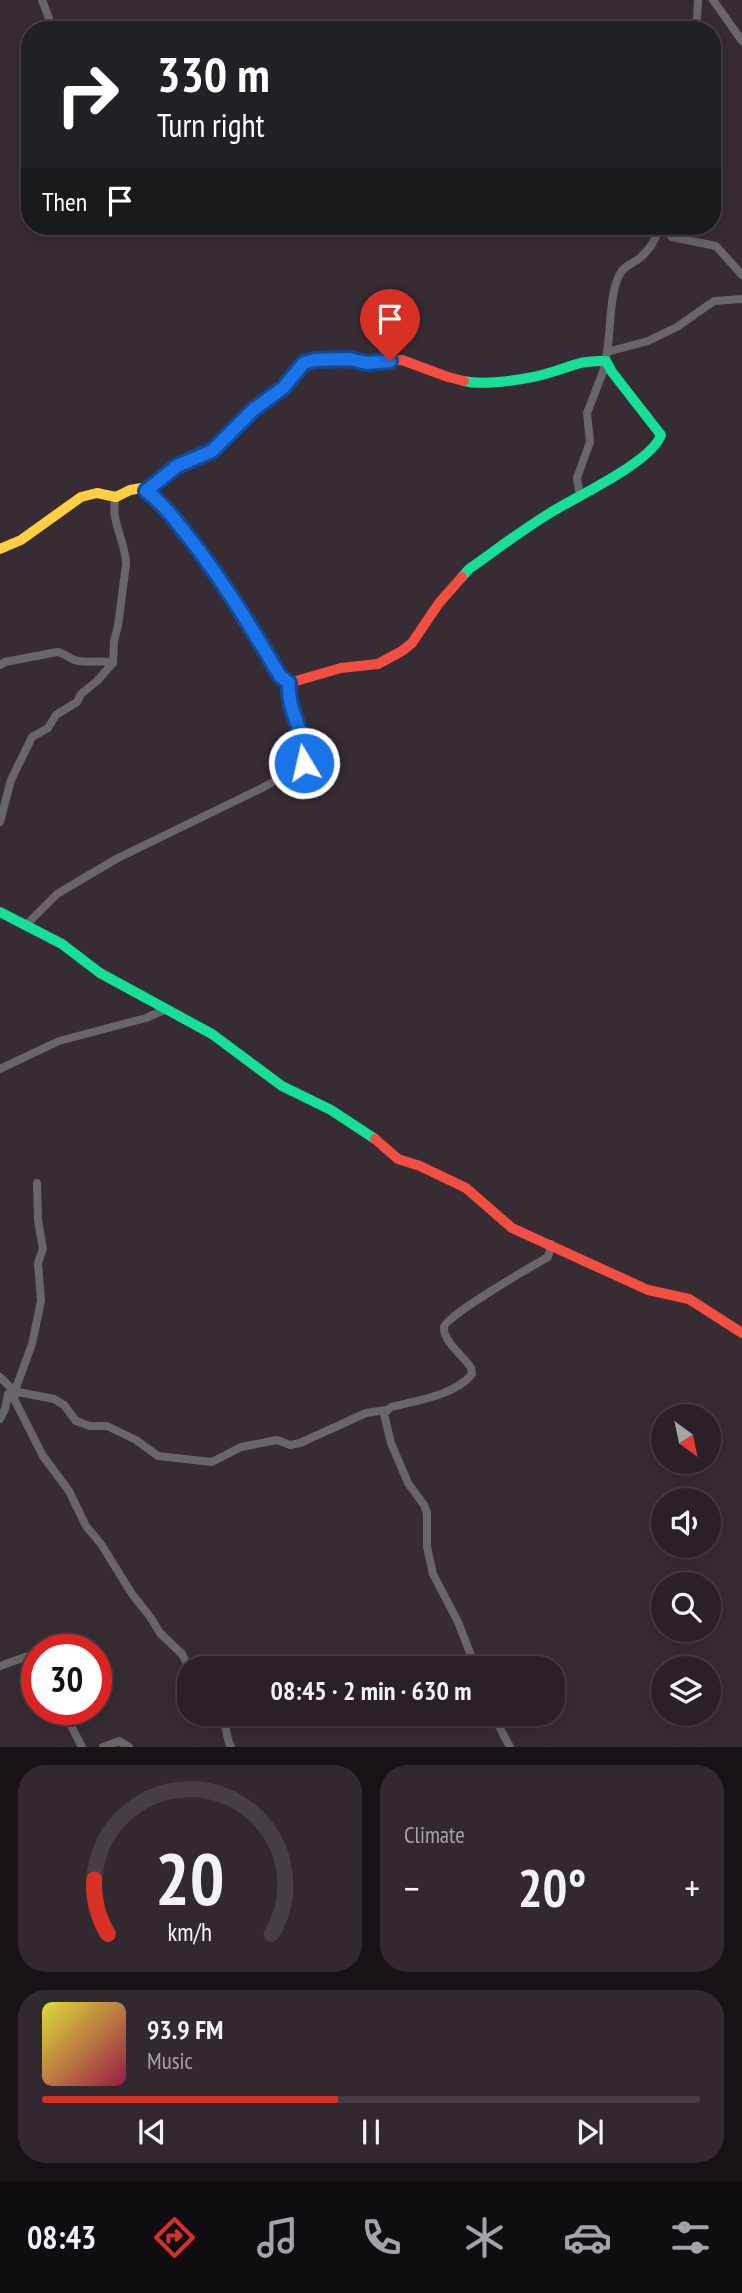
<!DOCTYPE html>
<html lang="en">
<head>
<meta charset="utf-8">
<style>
  body { margin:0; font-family:"PT Sans Narrow",sans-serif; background:#31292f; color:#f1f3f6; height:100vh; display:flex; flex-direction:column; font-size:26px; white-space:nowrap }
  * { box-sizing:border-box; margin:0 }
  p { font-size:23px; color:#a5a3a7 }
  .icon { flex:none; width:38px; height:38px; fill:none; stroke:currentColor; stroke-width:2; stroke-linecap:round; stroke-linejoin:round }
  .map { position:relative; height:1747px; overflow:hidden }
  .drawer { display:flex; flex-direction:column; gap:18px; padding:18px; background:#171215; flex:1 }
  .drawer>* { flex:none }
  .hud { position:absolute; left:21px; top:21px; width:700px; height:214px; border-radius:28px; box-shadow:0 4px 18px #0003,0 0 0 2px #453e44; background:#202124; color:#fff; overflow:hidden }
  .needle { width:46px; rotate:147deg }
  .buttons { position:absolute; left:651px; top:1404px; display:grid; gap:14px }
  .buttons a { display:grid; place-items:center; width:70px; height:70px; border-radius:50%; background:#292127; box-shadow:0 4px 18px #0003,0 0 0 2px #453e44; font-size:35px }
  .speed { position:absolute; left:21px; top:1634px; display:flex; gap:14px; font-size:35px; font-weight:700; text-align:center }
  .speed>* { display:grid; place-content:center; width:91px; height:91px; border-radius:50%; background:#292127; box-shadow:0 4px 18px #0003,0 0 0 2px #453e44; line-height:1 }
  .speed .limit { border:10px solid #d22; background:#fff; color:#111 }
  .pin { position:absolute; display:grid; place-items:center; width:60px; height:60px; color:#fff; margin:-72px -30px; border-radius:50% 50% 50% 0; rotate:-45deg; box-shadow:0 0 7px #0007 }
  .pin .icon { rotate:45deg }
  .me { position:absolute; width:77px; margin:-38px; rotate:351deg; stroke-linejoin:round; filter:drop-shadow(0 0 5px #0008) }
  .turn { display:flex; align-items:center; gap:24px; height:147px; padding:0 21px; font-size:32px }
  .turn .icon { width:91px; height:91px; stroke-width:2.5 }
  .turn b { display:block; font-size:49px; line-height:60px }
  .then { display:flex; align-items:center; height:66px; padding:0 21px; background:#0003; gap:14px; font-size:26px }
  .big { font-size:52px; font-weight:800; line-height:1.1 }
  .drawer .widget { flex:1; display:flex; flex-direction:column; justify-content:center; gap:10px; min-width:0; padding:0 24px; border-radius:28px; background:#31292f }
  .drawer .dial { align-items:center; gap:0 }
  .dial svg { height:182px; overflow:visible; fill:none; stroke:#453e44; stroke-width:7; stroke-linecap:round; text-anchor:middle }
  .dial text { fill:#f1f3f6; stroke:none }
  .song { display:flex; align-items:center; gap:21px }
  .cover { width:84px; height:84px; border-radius:10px; background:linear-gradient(135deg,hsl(60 70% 55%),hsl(340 70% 35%)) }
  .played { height:7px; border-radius:4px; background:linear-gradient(90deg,#d93025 45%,#453e44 45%) }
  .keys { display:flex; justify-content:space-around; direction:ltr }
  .heat { display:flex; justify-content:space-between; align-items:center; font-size:38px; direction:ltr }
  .drawer .tiles { flex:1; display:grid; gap:18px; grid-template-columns:1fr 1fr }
  .widget:last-child { grid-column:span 2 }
  .trip { position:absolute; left:177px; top:1656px; width:388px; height:70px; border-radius:28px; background:#292127; box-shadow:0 4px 18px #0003,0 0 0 2px #453e44; font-weight:800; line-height:70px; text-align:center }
  .tab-bar { display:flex; height:112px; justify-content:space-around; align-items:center; background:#100d10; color:#a5a3a7 }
  .tab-bar .icon { width:49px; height:49px }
  .tab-bar .selected { color:#d93025 }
  .tab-bar b { font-size:32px; color:#f1f3f6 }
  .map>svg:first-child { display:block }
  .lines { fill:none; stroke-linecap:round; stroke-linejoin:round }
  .street { stroke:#69666a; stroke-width:8 }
  .fast { stroke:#16e098; stroke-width:10 }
  .slow { stroke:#ffcf43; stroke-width:10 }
  .jam { stroke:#f24e42; stroke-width:10 }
  .route-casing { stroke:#114b97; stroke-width:18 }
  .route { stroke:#1a73e8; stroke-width:12 }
</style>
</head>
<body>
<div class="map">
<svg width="742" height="1747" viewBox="0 0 742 1747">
  <rect width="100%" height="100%" fill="#372c34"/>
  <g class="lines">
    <path class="street" d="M42,0L50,21L59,30
      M713,0L742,41
      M694,30V24L697,19L698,0
      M660,226L672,237L716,246L742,275
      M607,352C611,332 609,287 622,271C626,265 634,263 640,258C649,250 657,238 659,226
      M580,496L577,478L590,442L587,413L603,372L607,352L648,341L677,327L714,301L742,299
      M0,665L5,662L57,652C66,653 70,660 78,661C90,663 100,660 113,663
      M0,822L11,780L32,737L48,728L56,715L77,702L81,694L97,681L113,663L114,641L118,626L126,564C126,542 109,519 116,497
      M26,925L57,894L116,859L262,788L300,767L305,757L288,694L289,683
      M0,1069L59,1041L146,1018L167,1009
      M0,1377L10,1387L16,1388L18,1392L54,1399L64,1405L76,1421L90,1426H107L136,1440L158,1456L212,1462L241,1447L277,1440L290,1445L300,1443L366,1413L386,1410
      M16,1388L32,1344L41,1301L38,1263L43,1249L38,1220L37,1183
      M18,1392L13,1397L43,1456L69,1491L86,1526L101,1544L132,1594L151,1618L160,1633L182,1654L189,1668
      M0,1419L5,1409L8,1394
      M0,1666L28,1656L37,1661
      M469,1668L474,1663L458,1622L433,1574L427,1547V1513L424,1505L408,1483L391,1443L384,1414L391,1407C415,1401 456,1395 472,1374L471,1368C464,1356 443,1342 444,1327C444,1317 534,1265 548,1257L551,1244
      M63,1710L82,1747
      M221,1713C227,1724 225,1736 231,1747
      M492,1713L510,1747
      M103,1747L119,1741L129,1747"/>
    <path class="fast" d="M462,577L469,569C496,550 522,530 550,513C575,497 652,462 661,435L612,372L606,361C583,360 574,365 552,372C531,379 486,386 464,381
      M0,912L62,944L100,973L212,1034L282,1086L331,1110L375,1139"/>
    <path class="slow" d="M0,549L21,540L81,497L97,493L116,497L130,490L142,488C181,516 208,563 234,602"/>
    <path class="jam" d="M147,491L177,466L212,451L253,410L283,388L300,366L315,360L349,359L367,363L402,360L448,377L464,381
      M234,602L280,676L289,683L341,668L378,664L402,651L412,643L439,603L462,577
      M375,1139L398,1159L420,1166L466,1188L512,1228L648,1290L689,1299L742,1333"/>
  </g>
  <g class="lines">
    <g class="route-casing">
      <path id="route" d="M304,763C308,736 286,710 289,683L280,676C251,627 222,579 187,535C174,519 163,503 146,491L177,466L212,451L253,410L283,388L304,363L315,360L349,359L367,363L390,361"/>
    </g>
    <use href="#route" class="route"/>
  </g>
</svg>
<div class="buttons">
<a><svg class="needle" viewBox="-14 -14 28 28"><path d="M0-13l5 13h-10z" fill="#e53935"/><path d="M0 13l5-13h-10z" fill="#a5a3a7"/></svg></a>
<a><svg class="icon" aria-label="sound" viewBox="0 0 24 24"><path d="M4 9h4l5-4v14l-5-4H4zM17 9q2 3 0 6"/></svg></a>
<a><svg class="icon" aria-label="search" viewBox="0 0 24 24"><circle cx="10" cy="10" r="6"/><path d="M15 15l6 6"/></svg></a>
<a><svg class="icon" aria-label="layers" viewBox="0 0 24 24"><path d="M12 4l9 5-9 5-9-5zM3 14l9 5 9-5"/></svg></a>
</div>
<div class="speed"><div class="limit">30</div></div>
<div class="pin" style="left:390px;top:361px;background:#d93025"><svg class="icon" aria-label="arrive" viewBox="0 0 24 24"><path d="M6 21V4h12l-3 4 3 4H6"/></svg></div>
<svg class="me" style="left:304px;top:763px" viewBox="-20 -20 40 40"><circle r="17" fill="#1a73e8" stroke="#fff" stroke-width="3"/><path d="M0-11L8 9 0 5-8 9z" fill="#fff"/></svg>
<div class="trip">08:45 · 2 min · 630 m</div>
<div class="hud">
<div class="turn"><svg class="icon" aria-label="right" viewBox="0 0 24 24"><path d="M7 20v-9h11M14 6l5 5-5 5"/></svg><div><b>330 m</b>Turn right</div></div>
<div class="then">Then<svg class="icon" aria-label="arrive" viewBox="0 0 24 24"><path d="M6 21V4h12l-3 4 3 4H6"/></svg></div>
</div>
</div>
<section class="drawer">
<div class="tiles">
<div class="widget dial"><svg viewBox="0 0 100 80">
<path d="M14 69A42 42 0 1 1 86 69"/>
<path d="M14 69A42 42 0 0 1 8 45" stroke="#d93025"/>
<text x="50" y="56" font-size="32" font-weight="700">20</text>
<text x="50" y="72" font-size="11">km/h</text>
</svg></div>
<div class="widget"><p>Climate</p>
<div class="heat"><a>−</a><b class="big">20°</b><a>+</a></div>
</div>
<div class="widget">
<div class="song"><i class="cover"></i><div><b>93.9 FM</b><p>Music</p></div></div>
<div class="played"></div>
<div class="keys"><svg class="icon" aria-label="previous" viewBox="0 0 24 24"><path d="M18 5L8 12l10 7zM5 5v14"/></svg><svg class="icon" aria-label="pause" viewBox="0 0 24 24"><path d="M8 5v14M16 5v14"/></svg><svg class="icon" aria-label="next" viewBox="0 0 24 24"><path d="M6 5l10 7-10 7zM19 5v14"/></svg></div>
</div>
</div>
</section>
<nav class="tab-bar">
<b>08:43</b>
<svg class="icon selected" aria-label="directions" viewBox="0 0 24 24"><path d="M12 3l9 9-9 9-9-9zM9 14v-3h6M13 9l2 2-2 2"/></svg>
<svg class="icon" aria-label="music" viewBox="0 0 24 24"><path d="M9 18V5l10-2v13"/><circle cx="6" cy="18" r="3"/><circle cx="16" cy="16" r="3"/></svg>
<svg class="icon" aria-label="phone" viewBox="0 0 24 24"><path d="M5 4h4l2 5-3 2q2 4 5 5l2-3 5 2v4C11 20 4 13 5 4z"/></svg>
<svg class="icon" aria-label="climate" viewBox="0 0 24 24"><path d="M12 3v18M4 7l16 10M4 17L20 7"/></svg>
<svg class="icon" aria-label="car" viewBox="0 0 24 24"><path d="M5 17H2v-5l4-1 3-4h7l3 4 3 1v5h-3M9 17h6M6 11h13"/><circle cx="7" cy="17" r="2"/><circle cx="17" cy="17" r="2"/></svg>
<svg class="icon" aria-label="filters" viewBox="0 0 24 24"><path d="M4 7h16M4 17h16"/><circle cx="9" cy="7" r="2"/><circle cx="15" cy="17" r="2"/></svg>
</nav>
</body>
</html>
